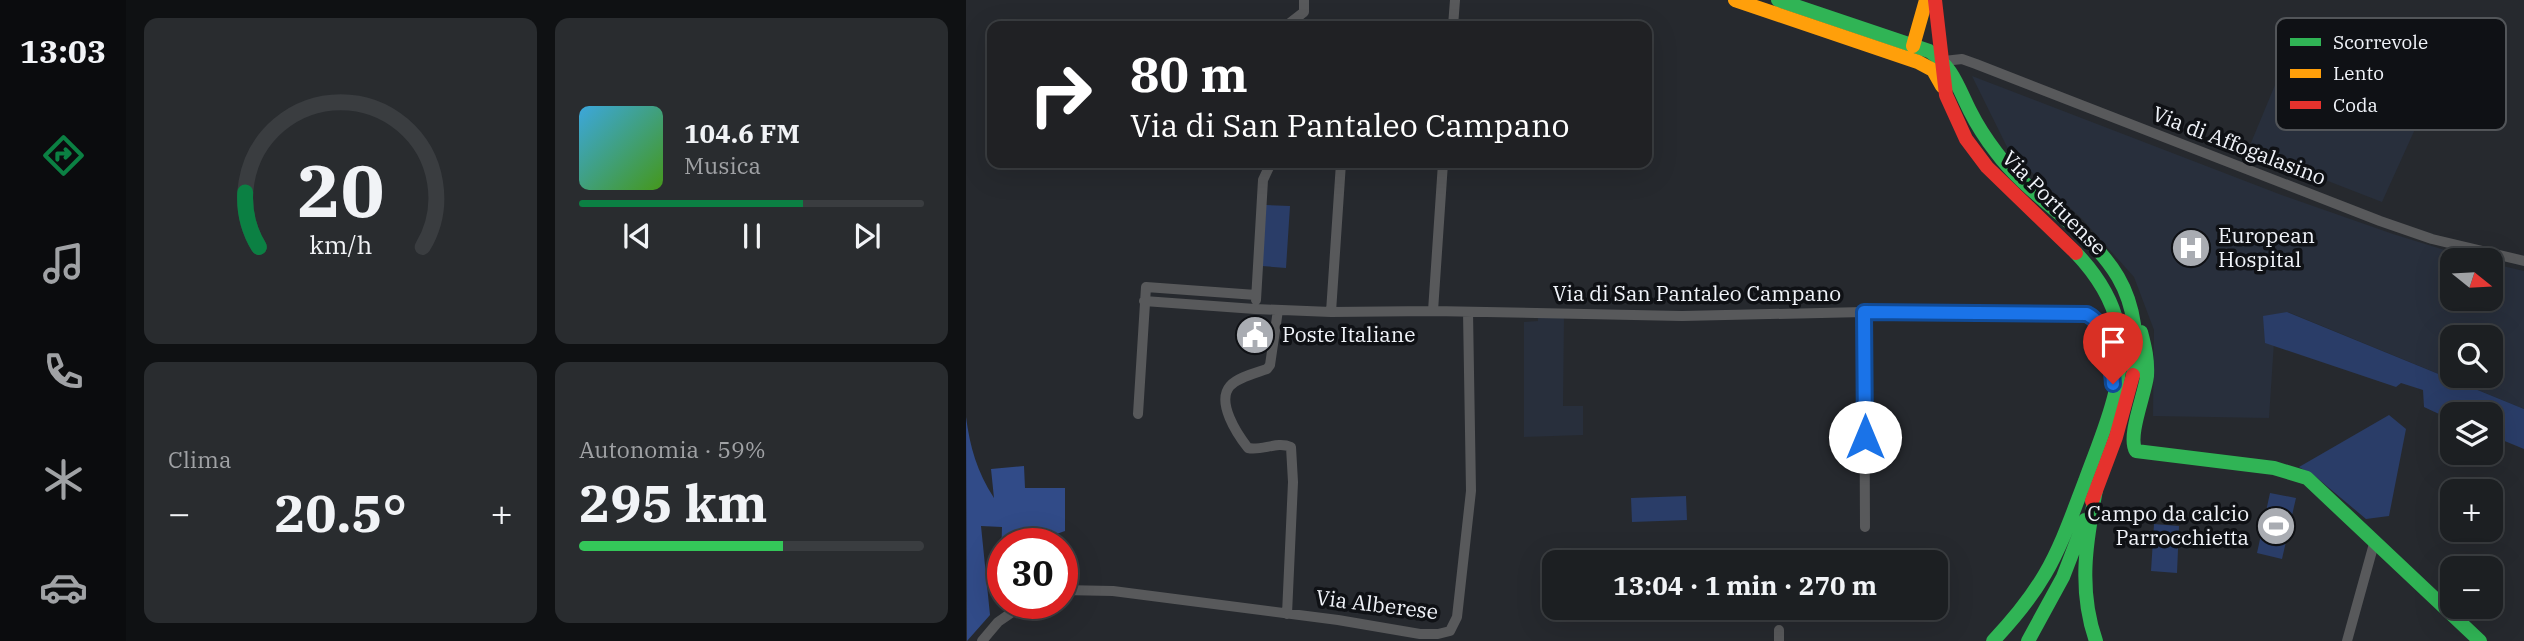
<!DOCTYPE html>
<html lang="it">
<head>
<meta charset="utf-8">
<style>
  body { margin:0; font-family:"IBM Plex Serif",serif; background:#292c2f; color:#f1f3f6; height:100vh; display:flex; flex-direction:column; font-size:26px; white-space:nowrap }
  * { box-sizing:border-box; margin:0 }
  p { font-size:23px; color:#a0a2a5 }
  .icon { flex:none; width:38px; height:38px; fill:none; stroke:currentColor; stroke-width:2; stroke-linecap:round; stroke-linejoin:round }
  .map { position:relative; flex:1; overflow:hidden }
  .side { display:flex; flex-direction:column; gap:18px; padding:18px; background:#0f1113; width:840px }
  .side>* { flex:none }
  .top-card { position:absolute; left:21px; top:21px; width:665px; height:147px; border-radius:14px; box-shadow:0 7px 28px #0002,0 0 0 2px #3a3d40; background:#202124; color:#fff; overflow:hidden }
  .needle { width:46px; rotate:108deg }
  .controls { position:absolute; left:1474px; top:248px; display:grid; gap:14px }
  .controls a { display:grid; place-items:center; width:63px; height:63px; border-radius:14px; background:#1c1f22; box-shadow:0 7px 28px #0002,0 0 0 2px #3a3d40; font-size:35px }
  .speed { position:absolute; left:21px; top:528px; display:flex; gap:14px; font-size:35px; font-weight:700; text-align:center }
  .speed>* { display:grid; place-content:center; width:91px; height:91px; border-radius:50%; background:#1c1f22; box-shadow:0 7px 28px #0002,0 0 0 2px #3a3d40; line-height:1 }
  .speed .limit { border:10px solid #d22; background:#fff; color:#111 }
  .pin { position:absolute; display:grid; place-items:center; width:60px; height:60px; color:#fff; margin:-72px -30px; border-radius:50% 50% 50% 0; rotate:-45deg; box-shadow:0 0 7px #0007 }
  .pin .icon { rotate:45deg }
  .me { position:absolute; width:77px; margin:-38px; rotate:0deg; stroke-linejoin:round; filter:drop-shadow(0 0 5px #0008) }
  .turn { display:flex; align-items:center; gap:24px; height:147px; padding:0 28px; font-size:32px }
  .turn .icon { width:91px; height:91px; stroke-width:2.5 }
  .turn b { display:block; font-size:49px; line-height:60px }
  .big { font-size:52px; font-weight:700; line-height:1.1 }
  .side .card { flex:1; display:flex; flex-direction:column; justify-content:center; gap:10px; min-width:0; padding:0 24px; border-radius:14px; background:#292c2f }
  .side .dial { align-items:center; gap:0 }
  .dial svg { height:182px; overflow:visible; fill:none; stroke:#3a3d40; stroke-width:7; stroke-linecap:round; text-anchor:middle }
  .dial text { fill:#f1f3f6; stroke:none }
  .song { display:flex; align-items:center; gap:21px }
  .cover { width:84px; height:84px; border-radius:10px; background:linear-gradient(135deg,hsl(200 70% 55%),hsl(100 70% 35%)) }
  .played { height:7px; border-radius:4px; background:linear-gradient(90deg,#0b8043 65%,#3a3d40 65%) }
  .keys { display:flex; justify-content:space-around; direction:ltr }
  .heat { display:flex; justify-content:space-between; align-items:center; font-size:38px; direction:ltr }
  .charge { height:10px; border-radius:5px; background:linear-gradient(90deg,#34c759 59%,#3a3d40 0) }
  .side .tiles { flex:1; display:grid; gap:18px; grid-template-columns:repeat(2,1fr) }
  .trip { position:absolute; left:576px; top:550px; width:406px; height:70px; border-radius:14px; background:#1c1f22; box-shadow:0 7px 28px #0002,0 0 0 2px #3a3d40; font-weight:700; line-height:70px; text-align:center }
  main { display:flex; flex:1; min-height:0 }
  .tabs { display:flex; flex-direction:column; width:126px; justify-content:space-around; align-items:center; background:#0b0c0e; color:#a0a2a5 }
  .tabs .icon { width:49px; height:49px }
  .tabs .current { color:#0b8043 }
  .tabs b { font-size:32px; color:#f1f3f6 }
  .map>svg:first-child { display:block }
  .built { fill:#282f3c; fill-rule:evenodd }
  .green { fill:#2a3d68 }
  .forest { fill:#314b88 }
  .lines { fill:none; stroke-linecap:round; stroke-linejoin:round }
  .street { stroke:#58595b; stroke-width:10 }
  .fast { stroke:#30b455; stroke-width:14 }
  .slow { stroke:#ff9f0a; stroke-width:14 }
  .jam { stroke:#e5322d; stroke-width:14 }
  .route-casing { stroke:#114b97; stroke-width:18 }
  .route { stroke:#1a73e8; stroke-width:12 }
  .labels { text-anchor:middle; stroke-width:7; stroke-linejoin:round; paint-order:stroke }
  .street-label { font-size:21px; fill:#f0f3f9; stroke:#0f1115 }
  .poi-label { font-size:21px; fill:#f0f3f9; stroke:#0f1115; text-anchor:start }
  .key { fill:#0f1115; stroke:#525559; stroke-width:2 }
  .key-label { font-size:19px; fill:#f0f3f9 }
</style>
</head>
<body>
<main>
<nav class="tabs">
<b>13:03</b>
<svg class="icon current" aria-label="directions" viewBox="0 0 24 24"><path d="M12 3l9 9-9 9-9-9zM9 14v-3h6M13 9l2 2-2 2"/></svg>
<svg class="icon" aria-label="music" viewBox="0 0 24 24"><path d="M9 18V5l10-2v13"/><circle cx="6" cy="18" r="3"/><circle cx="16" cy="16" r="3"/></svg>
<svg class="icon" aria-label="phone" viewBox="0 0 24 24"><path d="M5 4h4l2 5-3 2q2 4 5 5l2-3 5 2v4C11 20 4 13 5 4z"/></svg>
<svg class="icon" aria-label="climate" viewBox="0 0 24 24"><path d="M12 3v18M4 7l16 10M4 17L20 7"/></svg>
<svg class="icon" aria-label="car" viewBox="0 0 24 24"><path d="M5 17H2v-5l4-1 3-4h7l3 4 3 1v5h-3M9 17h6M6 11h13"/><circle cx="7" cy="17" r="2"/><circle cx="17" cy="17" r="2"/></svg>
</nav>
<section class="side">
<div class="tiles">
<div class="card dial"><svg viewBox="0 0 100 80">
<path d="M14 69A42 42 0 1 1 86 69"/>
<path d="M14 69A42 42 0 0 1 8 45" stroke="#0b8043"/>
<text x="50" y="56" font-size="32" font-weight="700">20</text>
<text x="50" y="72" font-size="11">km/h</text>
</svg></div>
<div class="card">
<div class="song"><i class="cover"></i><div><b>104.6 FM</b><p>Musica</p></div></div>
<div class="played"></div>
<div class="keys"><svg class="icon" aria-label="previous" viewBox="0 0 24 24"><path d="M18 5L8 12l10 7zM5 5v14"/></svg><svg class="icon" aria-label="pause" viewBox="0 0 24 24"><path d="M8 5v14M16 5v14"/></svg><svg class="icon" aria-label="next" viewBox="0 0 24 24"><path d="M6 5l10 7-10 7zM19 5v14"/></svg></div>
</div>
<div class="card"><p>Clima</p>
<div class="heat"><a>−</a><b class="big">20.5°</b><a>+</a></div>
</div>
<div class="card"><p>Autonomia · 59%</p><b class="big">295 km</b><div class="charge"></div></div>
</div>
</section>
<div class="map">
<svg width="1558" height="641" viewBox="0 0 1558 641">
  <rect width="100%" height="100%" fill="#26292e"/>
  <path class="built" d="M1334,25L1469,85L1416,202L1282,150Z
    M1006,76L1313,194L1427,234L1514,261H1486V299H1524V263L1558,271V409L1322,312L1309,327L1303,418L1187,416L1188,330L1168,277L1116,219L1043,151ZM1486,338H1524V376H1486Z
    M572,316L598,317L597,406H617V435L558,437V322L572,321Z"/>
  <path class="green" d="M300,205L324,206L320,268L296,266Z
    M1321,312L1558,409V449L1524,435V415H1486V420L1458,407L1457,390L1435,383L1430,387L1299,343L1297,316Z
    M1423,415L1440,429L1423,516L1400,519L1350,477L1333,467Z
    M1304,493L1330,498L1316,559L1291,553Z
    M720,496L721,520L666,522L665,498Z
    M1188,524L1213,526L1211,573L1185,571Z"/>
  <path class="forest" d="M0,417C4,447 11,472 28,498L25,469L58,466L59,488H99V531L62,544H37V602L34,590L36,527L15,526L24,615L1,641Z"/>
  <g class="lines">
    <path class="street" d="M320,26L338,12V0
      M487,26L489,0
      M978,61L996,59L1010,64L1414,221L1466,239L1558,261
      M290,300L297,180L305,163
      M178,301L289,309L365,312L467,311L716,316L898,312L1118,313C1145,322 1145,364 1147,388
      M312,310L304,365L301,369C290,373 272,377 264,386C250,402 271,434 282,448C296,451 311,441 325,447L327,482L321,614
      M467,311L477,163
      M365,312L375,163
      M898,312L899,527
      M172,414L180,287L290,295
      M96,590L147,591L372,620L454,634H472L484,631L491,617L505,491L502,312
      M16,641L32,622L58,604
      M813,641V630
      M1381,641L1409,540"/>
    <path class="fast" d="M812,0L963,51C986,66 992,87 1004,111C1011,125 1020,139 1030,152C1064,198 1123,228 1152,277C1169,306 1173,343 1167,375
      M1175,332C1179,347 1182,360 1181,376C1179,394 1161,437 1170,451L1308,468L1341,478L1514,641
      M1130,490C1120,542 1112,590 1130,641
      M1027,641C1047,620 1065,598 1079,574C1096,545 1107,512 1119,481C1137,431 1162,380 1152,326C1146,299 1129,273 1110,253
      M1062,641L1097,577L1119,520"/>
    <path class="slow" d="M769,0L952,62L967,70L976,86
      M947,46L960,0"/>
    <path class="jam" d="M969,0L980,95L1000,139L1021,167L1110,253
      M1126,501L1150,437L1167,375"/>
  </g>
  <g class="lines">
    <g class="route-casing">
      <path id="route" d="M899,437L898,312L1121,314C1144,326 1145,361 1147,384"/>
    </g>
    <use href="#route" class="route"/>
  </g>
  <defs>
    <g id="hospital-disc" transform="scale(2.0125)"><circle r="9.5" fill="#a9acb2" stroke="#0f1115"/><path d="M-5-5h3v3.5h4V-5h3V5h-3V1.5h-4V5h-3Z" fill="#fff"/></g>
    <g id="civic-disc" transform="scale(2.0125)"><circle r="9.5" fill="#a9acb2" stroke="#0f1115"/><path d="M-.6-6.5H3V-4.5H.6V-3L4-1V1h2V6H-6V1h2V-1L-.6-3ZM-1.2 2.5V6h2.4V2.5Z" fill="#fff"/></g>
    <g id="stadium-disc" transform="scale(2.0125)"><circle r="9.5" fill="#a9acb2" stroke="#0f1115"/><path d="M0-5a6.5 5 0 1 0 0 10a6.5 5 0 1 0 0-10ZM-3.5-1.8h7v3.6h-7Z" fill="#fff"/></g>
  </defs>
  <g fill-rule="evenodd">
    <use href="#hospital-disc" x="1225" y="248"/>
    <use href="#civic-disc" x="289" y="335"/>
    <use href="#stadium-disc" x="1310" y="526"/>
  </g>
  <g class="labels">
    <g class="street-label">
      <text transform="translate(1273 146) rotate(21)" y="7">Via di Affogalasino</text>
      <text transform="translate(1088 203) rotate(45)" y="7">Via Portuense</text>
      <text x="731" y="301">Via di San Pantaleo Campano</text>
      <text transform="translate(411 605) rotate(7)" y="7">Via Alberese</text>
    </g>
    <g class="poi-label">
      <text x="1252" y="243">European<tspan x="1252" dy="24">Hospital</tspan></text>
      <text x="316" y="342">Poste Italiane</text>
      <text x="1283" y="521" text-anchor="end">Campo da calcio<tspan x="1283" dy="24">Parrocchietta</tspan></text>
    </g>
  </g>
  <rect x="1310" y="18" width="230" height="112" rx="10" class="key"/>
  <rect x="1324" y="38" width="31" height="8" fill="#30b455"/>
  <rect x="1324" y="69" width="31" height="9" fill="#ff9f0a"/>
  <rect x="1324" y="101" width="31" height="8" fill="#e5322d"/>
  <g class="key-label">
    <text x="1367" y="49">Scorrevole</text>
    <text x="1367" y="80">Lento</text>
    <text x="1367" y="112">Coda</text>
  </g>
</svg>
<div class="controls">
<a><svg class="needle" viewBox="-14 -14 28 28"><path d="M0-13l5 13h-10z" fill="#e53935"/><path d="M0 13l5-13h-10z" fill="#a0a2a5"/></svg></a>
<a><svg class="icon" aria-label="search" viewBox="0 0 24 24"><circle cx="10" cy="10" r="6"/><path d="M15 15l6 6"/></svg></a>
<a><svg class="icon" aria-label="layers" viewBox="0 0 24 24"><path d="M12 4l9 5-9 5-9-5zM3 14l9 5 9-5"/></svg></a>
<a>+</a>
<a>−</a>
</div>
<div class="speed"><div class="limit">30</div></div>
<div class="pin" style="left:1147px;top:384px;background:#d93025"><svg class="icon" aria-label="arrive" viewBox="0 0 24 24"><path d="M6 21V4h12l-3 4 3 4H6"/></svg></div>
<svg class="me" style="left:899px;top:437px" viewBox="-20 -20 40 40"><circle r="19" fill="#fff"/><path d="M0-13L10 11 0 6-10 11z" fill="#1a73e8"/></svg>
<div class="trip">13:04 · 1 min · 270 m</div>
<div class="top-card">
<div class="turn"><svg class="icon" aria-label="right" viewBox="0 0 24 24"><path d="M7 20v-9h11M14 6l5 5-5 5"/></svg><div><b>80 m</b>Via di San Pantaleo Campano</div></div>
</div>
</div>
</main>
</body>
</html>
